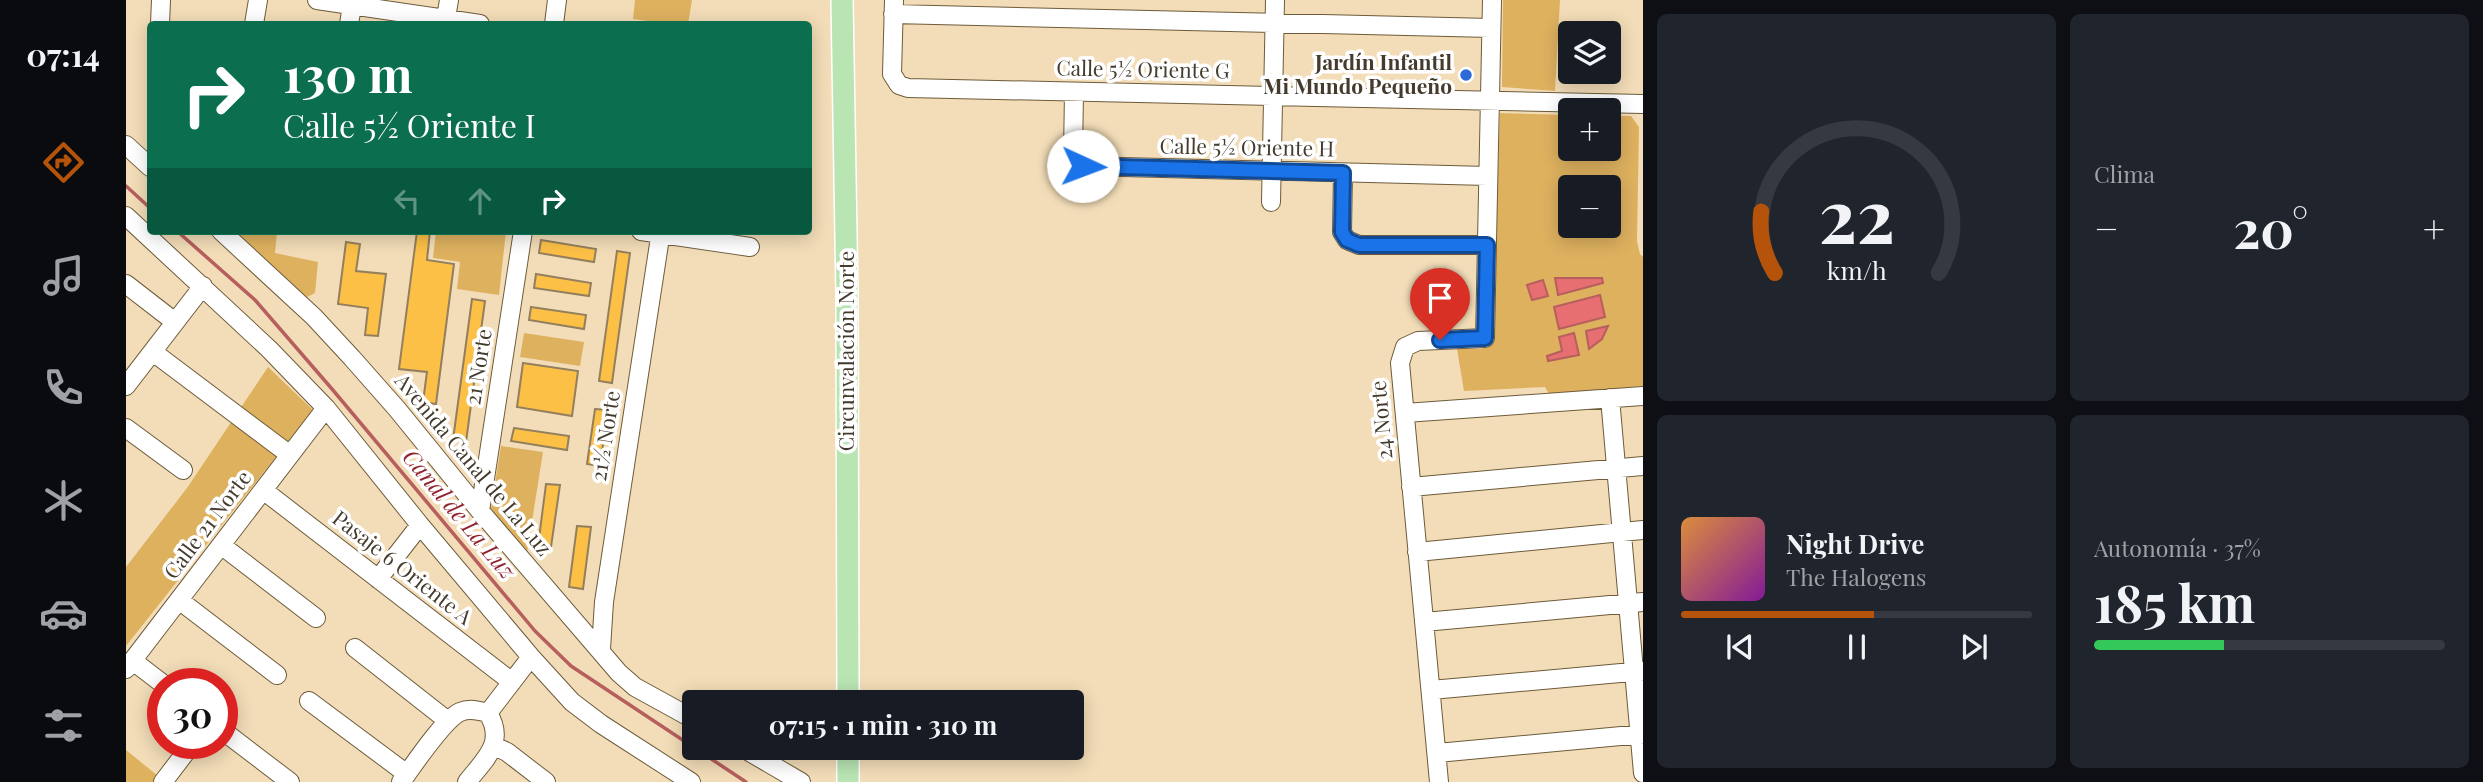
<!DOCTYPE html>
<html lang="es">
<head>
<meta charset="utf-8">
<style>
  body { margin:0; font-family:"Playfair Display",serif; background:#20242c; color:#f1f3f6; height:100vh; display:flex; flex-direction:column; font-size:26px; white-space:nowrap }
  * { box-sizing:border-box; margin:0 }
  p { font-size:23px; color:#9ea1a6 }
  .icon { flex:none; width:38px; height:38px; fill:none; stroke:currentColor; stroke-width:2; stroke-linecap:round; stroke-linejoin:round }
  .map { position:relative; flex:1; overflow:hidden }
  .details { display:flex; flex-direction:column; gap:14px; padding:14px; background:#0d0f14; width:840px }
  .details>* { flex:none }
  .banner { position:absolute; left:21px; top:21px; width:665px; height:214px; border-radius:7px; box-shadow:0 4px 18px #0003; background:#0b6e4f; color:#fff; overflow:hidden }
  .buttons { position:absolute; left:1432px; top:21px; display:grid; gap:14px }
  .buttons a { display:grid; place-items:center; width:63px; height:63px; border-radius:7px; background:#171b24; box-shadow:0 4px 18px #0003; font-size:35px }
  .speed { position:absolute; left:21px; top:668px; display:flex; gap:14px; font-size:35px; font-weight:700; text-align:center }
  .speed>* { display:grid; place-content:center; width:91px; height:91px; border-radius:50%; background:#171b24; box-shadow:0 4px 18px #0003; line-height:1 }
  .speed .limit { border:10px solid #d22; background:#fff; color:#111 }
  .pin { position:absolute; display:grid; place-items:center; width:60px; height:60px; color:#fff; margin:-72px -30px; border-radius:50% 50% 50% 0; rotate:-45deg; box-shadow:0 0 7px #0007 }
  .pin .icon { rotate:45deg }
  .me { position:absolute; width:77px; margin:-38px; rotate:92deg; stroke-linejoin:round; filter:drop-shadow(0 0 5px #0008) }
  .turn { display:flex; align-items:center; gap:24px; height:147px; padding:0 21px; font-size:32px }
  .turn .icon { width:91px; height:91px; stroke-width:2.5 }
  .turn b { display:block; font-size:49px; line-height:60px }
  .lanes { display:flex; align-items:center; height:66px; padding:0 21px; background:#0003; justify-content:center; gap:35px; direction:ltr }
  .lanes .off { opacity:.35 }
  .big { font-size:52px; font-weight:700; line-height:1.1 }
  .details .tile { flex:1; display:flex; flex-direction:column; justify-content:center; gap:10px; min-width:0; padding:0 24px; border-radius:10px; background:#20242c }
  .details .dial { align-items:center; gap:0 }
  .dial svg { height:182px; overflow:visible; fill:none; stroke:#363941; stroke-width:7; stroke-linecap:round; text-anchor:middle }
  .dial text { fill:#f1f3f6; stroke:none }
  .song { display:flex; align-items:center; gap:21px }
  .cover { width:84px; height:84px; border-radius:10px; background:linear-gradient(135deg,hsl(30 70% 55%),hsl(290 70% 35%)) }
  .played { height:7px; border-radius:4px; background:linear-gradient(90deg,#b45309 55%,#363941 55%) }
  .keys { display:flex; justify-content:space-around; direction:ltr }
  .heat { display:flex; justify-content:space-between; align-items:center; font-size:38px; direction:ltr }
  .charge { height:10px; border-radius:5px; background:linear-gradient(90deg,#34c759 37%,#363941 0) }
  .details .tiles { flex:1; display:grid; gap:14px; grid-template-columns:repeat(2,1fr) }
  .trip { position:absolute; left:556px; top:690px; width:402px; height:70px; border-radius:7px; background:#171b24; box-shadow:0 4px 18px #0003; font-weight:700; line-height:70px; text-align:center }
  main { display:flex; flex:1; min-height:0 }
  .tabs { display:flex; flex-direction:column; width:126px; justify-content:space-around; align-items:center; background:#090b0e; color:#9ea1a6 }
  .tabs .icon { width:49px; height:49px }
  .tabs .on { color:#b45309 }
  .tabs b { font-size:32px; color:#f1f3f6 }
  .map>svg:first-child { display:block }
  .green { fill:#deb15f; fill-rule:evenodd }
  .water { fill:#e76f71; stroke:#b65f5d; stroke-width:2 }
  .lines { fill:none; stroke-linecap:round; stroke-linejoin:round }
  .stream { stroke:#b65f5d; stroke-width:3.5 }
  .building { fill:#fcc047; stroke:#937f5d; stroke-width:2 }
  .minor-casing { stroke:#6d5b3a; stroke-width:20 }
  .major-casing { stroke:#fff; stroke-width:24 }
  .minor { stroke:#fff; stroke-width:18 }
  .major { stroke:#b9e5b3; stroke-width:21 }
  .route-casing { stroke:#114b97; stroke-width:18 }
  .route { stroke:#1a73e8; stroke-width:12 }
  .poi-dot { fill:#2d69d7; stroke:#fff; stroke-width:2.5 }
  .labels { text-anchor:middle; stroke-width:7; stroke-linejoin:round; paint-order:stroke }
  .poi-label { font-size:21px; font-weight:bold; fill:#443b2d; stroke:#fff; text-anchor:end }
  .street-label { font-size:21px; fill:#443b2d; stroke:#fff }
  .water-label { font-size:23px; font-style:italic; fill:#90242d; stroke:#fff }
</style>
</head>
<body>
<main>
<nav class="tabs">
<b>07:14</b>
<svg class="icon on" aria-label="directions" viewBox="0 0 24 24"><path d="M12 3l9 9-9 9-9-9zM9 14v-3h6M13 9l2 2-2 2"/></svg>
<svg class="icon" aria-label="music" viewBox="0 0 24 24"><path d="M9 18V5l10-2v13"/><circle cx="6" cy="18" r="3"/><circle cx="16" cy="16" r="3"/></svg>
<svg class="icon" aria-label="phone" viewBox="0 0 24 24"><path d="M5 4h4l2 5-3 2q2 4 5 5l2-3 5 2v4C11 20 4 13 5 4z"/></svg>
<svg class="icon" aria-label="climate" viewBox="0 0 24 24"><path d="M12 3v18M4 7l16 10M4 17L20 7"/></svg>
<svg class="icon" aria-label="car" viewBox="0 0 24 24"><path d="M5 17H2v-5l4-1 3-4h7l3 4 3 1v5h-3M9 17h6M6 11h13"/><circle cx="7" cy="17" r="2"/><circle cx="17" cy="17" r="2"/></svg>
<svg class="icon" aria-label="filters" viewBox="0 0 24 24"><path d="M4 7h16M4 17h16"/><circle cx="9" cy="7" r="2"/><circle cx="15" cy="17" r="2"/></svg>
</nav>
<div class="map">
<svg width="1517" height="782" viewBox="0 0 1517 782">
  <rect width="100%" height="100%" fill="#f3ddb8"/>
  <path class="green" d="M509,0H566L562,24H545L507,19Z
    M1377,0H1434L1429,91L1376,87Z
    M1374,113L1444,115V149H1482V116H1505L1513,127L1511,241L1514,254L1517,257V386L1423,394L1419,387L1338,391L1331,349H1355L1366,344ZM1444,187H1482V226H1444Z
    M107,231H151L149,253L192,262L189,293L177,299Z
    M310,231H380L373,295L331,289L334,262L307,258Z
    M398,333L458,342L454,366L394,357Z
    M142,367L187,410L0,646V567L61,488Z
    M375,446L417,452L401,553L365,509Z
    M0,750L32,776L27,782H0Z"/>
  <path class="water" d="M1429,278H1476L1477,283L1432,295Z
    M1417,280L1422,296L1406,300L1401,285Z
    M1474,295L1479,317L1433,329L1428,307Z
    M1482,326L1476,339L1463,349L1460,331Z
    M1448,333L1453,355L1422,361L1421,356L1436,351L1433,337Z"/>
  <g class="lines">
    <path class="stream" d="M0,186L24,208
      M51,231L129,300L206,389L409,631L445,666L620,782"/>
  </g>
  <path class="building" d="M291,231H304L301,260L328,264L310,404L297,402L301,372L273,369Z
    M415,240L470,249L468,262L413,253Z
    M220,242L234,244L230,271L260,274L252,336L239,335L242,308L212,304Z
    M491,251L504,253L486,383L473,381Z
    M410,274L465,283L463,296L408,288Z
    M346,299L359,301L340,442L327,440Z
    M405,307L460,315L458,329L403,320Z
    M397,363L452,371L446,416L391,407Z
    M469,409L482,410L474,466L461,464Z
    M388,428L443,436L441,450L385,441Z
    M420,484L434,485L425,547L412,546Z
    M451,526L465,527L457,589L443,587Z"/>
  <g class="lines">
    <g class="minor-casing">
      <path id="minor" d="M191,0L354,24
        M768,0L766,74L773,85L782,88L1517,104
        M767,14L1365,28
        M34,24L35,0
        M128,24L132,0
        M223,24L227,0
        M319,24L323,0
        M428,24L431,0
        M948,92L947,154L951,162L957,166L1362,176
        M0,145L24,167
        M1217,173L1216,232L1221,240L1233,245H1361
        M1145,202L1149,0
        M0,216L143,349L200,408L294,525L405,657L446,702L475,724L565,782
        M95,231L188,317L226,358L271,409L354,511L493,673L509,687L569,720
        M515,231L624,247
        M0,284L49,322
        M27,352L164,455
        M0,386L77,286
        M1484,398L1517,773
        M1279,413L1517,396
        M0,428L57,470
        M1285,487L1517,466
        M137,490L386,682
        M354,511L397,231
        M95,545L190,618
        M1291,552L1517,530
        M252,579L294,525
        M53,600L151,675
        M1298,622L1517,602
        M229,648L322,721
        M475,649L478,602L535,231
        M7,661L37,684
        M0,669L200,408
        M1305,690L1517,671
        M183,701L281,774
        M362,713L405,657
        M96,730L164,782
        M368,746L381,752L420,782
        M615,747L675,782
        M1311,753L1517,734
        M37,782L66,744
        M275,782C287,766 317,720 334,712C343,708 352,710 362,713C380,743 359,759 341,782
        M1313,782L1274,363L1279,347L1292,341L1359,338L1366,0"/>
    </g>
    <g class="major-casing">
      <path id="major" d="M716,0L721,295L722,702
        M722,747V782"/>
    </g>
    <use href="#minor" class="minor"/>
    <use href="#major" class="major"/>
  </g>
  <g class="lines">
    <g class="route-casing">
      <path id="route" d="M957,166L1217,173L1216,232L1221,240L1233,245H1361L1359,338L1314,340"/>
    </g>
    <use href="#route" class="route"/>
  </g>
  <circle class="poi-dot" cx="1340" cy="75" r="7"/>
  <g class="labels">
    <g class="poi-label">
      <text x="1326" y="70">Jardín Infantil<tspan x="1326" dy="24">Mi Mundo Pequeño</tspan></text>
    </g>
    <g class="street-label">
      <text transform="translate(1017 70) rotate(1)" y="7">Calle 5½ Oriente G</text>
      <text transform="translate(1121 148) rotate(1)" y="7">Calle 5½ Oriente H</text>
      <text transform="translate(721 351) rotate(-90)" y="7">Circunvalación Norte</text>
      <text transform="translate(353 367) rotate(-81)" y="7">21 Norte</text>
      <text transform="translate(1256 420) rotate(-95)" y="7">24 Norte</text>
      <text transform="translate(480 436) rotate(-81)" y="7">21½ Norte</text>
      <text transform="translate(347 465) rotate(50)" y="7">Avenida Canal de La Luz</text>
      <text transform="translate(82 525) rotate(-53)" y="7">Calle 21 Norte</text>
      <text transform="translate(276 568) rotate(38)" y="7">Pasaje 6 Oriente A</text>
    </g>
    <g class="water-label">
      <text transform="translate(333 514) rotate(50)" y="8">Canal de La Luz</text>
    </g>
  </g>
</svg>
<div class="buttons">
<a><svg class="icon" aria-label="layers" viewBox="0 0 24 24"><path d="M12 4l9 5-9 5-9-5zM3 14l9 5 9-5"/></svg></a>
<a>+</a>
<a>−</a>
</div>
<div class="speed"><div class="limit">30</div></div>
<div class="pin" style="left:1314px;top:340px;background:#d93025"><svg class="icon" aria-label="arrive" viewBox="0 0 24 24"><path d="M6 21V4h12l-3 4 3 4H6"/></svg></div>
<svg class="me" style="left:957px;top:166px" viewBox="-20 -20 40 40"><circle r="19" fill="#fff"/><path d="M0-13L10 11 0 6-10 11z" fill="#1a73e8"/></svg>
<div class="trip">07:15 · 1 min · 310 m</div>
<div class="banner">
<div class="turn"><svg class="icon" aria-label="right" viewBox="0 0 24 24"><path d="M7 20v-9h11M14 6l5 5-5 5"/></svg><div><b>130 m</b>Calle 5½ Oriente I</div></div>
<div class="lanes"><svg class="icon off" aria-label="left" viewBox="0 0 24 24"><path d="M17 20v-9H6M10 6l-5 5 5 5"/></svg><svg class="icon off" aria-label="ahead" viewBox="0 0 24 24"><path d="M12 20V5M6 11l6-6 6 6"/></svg><svg class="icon" aria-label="right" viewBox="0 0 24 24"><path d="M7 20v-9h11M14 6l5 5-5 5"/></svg></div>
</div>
</div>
<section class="details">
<div class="tiles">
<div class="tile dial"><svg viewBox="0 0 100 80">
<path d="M14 69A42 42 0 1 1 86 69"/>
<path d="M14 69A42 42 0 0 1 8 42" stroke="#b45309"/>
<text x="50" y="56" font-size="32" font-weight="700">22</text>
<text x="50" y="72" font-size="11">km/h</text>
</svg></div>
<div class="tile"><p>Clima</p>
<div class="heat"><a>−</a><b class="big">20°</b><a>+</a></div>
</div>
<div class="tile">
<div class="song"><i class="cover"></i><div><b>Night Drive</b><p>The Halogens</p></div></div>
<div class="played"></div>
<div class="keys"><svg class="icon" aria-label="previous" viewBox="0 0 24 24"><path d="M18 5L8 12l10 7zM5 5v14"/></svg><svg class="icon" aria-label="pause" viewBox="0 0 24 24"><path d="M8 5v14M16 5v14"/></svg><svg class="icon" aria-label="next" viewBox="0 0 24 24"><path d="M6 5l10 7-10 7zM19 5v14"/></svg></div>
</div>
<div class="tile"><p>Autonomía · 37%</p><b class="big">185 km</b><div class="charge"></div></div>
</div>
</section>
</main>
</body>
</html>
